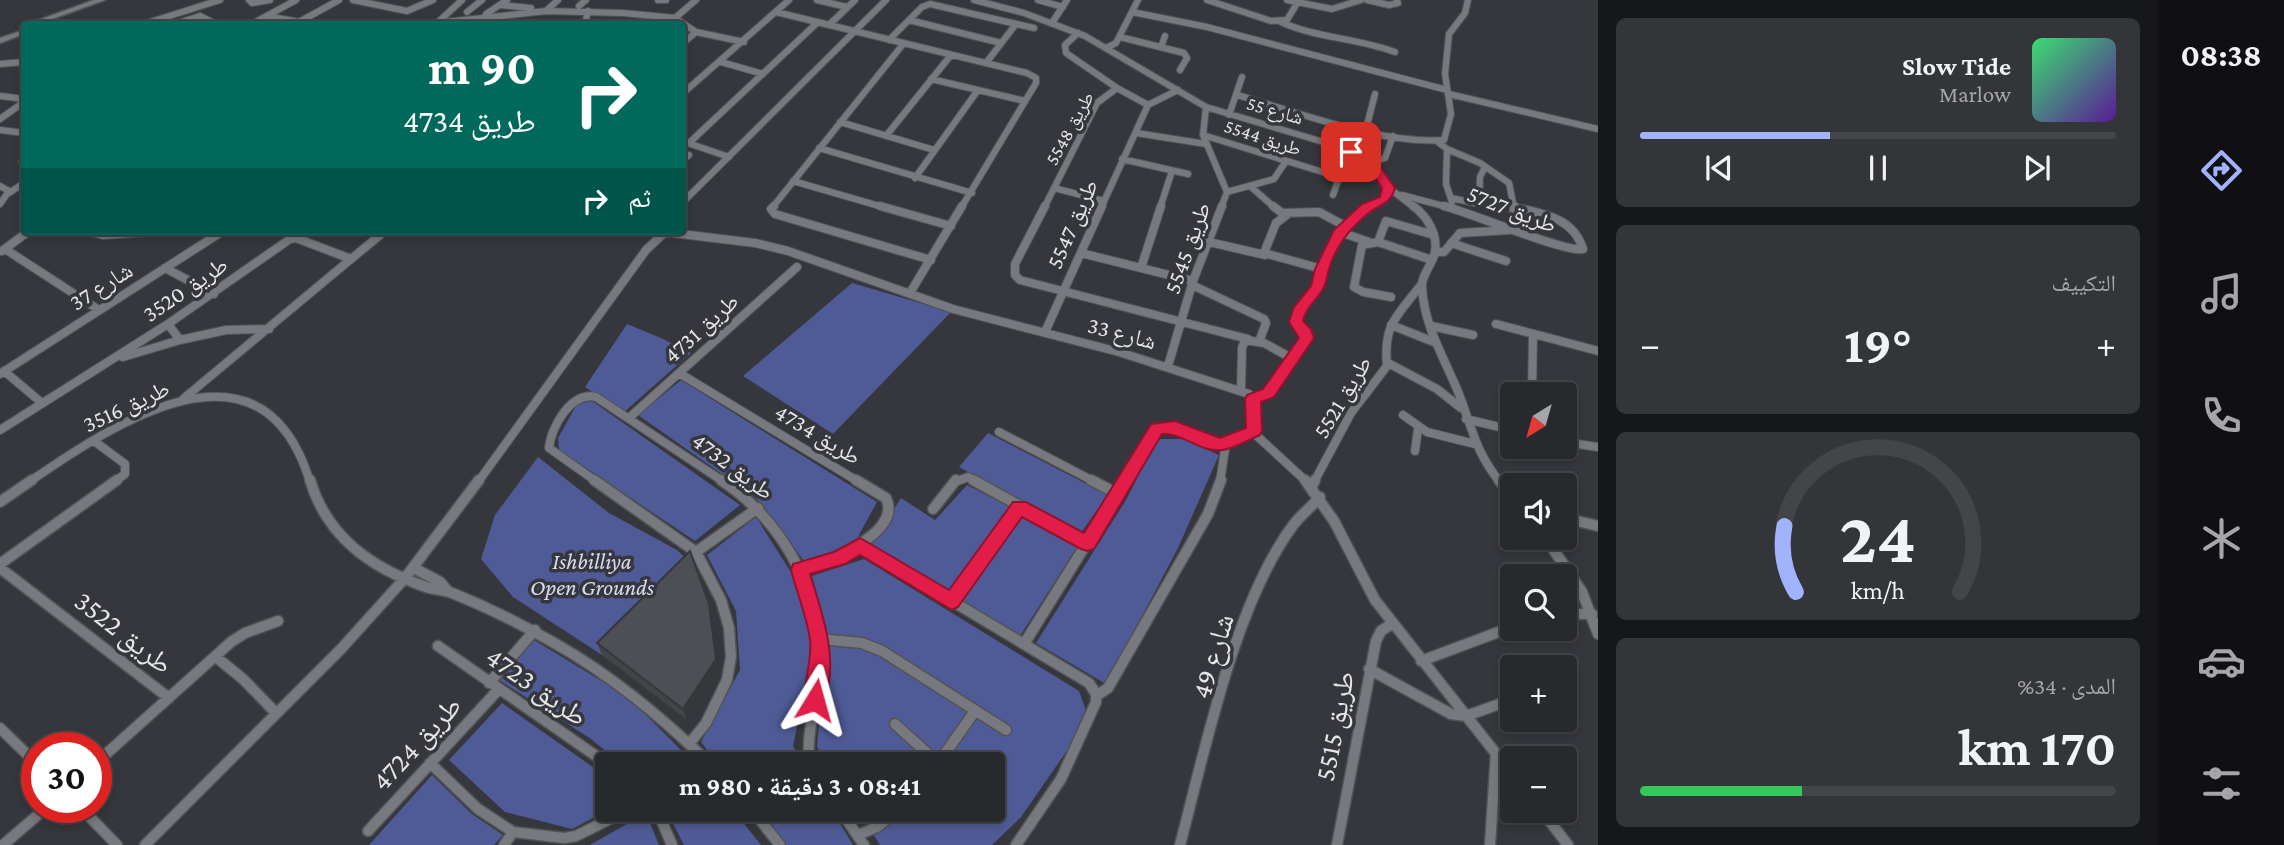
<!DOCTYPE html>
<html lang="ar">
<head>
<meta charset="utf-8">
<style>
  body { margin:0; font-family:"Crimson Pro","Noto Naskh Arabic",serif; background:#343539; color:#f1f3f6; direction:rtl; height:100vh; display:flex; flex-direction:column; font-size:26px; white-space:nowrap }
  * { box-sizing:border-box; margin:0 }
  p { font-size:23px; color:#a5a6aa }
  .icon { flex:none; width:38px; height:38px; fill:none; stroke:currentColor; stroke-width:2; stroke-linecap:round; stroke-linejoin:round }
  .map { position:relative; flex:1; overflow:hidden; direction:ltr }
  .sheet { display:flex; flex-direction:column; gap:18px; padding:18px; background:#161719; width:560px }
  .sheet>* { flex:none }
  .top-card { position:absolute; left:21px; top:21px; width:665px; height:214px; border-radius:7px; box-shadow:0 4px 10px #0003,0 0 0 2px #444549; direction:rtl; background:#00695c; color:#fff; overflow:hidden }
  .needle { width:46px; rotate:217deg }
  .buttons { position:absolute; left:1500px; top:382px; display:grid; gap:14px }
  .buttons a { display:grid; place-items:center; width:77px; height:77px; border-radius:7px; background:#28292d; box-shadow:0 4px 10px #0003,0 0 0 2px #444549; font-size:35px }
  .speed { position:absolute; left:21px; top:732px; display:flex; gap:14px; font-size:35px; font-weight:700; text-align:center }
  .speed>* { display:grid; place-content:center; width:91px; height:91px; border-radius:50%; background:#28292d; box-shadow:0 4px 10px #0003,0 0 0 2px #444549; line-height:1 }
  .speed .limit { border:10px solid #d22; background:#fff; color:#111 }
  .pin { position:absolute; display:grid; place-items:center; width:60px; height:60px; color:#fff; margin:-30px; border-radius:14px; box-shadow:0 4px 10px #0006 }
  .me { position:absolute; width:77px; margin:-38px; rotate:8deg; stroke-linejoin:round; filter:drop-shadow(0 0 5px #0008) }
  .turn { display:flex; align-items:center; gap:24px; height:147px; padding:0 35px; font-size:32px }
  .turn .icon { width:91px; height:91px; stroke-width:2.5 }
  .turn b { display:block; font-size:49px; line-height:60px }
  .then { display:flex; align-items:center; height:66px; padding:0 35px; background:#0003; gap:14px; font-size:26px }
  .big { font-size:52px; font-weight:700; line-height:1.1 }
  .sheet .widget { flex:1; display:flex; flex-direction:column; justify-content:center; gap:10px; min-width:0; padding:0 24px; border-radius:10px; background:#343539 }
  .sheet .dial { align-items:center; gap:0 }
  .dial svg { height:182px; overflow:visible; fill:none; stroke:#444549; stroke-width:7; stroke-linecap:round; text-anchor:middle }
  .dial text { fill:#f1f3f6; stroke:none }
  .song { display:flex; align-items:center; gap:21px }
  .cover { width:84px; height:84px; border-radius:10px; background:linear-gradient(135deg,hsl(140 70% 55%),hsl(270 70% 35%)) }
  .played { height:7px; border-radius:4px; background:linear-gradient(90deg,#a1b3fd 40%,#444549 40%) }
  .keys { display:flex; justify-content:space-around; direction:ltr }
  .heat { display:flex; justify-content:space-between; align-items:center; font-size:38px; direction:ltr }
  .charge { height:10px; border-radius:5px; background:linear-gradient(90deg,#34c759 34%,#444549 0) }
  .trip { position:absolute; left:595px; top:752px; width:410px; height:70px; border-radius:7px; background:#28292d; box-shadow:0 4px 10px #0003,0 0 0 2px #444549; font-weight:700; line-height:70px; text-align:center; direction:rtl }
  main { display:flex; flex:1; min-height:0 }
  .tab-bar { display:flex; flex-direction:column; width:126px; justify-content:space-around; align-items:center; background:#101012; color:#a5a6aa }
  .tab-bar .icon { width:49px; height:49px }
  .tab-bar .current { color:#a1b3fd }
  .tab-bar b { font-size:32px; color:#f1f3f6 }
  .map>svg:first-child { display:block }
  .green { fill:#4f5b96 }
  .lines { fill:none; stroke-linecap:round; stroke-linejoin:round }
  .street-far2-casing { stroke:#515356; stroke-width:8 }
  .street-far1-casing { stroke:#515356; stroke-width:10 }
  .street-casing { stroke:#515356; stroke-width:13 }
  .secondary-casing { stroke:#515356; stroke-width:3 }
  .street-far2 { stroke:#77797e; stroke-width:6 }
  .street-far1 { stroke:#77797e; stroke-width:8 }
  .street { stroke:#77797e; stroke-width:10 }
  .secondary { fill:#77797e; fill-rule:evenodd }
  .wall { fill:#424448 }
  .shaded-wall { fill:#36373b }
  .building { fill:#4d4f54; stroke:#36373b; stroke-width:2 }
  .route { fill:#e11d48; stroke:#92132f; stroke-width:2 }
  .labels { text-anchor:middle; stroke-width:7; stroke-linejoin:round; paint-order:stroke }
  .far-street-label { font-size:19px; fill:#e5e6e9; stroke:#36373c }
  .street-label { font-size:23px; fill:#e5e6e9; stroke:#36373c }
  .park-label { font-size:23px; font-style:italic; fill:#d7dcef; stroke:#36373c }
  .near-street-label { font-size:28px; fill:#e5e6e9; stroke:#36373c }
</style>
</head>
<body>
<main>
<nav class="tab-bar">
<b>08:38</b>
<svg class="icon current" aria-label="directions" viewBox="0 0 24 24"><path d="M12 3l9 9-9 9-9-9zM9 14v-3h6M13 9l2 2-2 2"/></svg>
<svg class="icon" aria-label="music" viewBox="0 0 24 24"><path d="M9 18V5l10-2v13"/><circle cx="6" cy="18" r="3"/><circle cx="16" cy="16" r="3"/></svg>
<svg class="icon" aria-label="phone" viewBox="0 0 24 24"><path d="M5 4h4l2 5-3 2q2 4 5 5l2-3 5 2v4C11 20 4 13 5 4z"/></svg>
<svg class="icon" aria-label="climate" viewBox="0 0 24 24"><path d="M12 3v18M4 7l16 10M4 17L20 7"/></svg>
<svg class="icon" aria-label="car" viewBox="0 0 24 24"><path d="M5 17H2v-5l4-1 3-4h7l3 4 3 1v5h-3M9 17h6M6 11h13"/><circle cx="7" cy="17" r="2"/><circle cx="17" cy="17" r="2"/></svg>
<svg class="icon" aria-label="filters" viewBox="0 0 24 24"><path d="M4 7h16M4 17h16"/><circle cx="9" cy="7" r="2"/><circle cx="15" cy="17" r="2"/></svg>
</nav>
<section class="sheet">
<div class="widget">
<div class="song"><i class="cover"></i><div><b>Slow Tide</b><p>Marlow</p></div></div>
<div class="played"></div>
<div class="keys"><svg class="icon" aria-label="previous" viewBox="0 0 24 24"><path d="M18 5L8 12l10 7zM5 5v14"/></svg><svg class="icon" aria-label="pause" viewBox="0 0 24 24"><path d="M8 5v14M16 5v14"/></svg><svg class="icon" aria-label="next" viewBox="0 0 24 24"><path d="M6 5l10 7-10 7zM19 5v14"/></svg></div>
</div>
<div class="widget"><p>التكييف</p>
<div class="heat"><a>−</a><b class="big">19°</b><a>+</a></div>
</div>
<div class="widget dial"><svg viewBox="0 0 100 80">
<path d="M14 69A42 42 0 1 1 86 69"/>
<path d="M14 69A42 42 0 0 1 9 40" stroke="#a1b3fd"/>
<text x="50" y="56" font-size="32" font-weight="700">24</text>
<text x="50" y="72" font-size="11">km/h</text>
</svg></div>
<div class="widget"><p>المدى · 34%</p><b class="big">170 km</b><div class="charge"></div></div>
</section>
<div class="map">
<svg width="1598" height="845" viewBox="0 0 1598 845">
  <rect width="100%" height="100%" fill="#36373c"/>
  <path class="green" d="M852,283L951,312L833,434L743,376Z
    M627,324L661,338L691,353L623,413L585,387Z
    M681,380L877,502L854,544L804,561L756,498L638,415Z
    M592,401L740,505L695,541L559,450L558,438L577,404Z
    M988,433L1108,495L1080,534L959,467Z
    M1157,439H1183L1219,455L1178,548L1106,684L1036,643L1126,500Z
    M538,457L609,513L677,550L692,564L602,655L513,597L481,559L495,515Z
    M967,485L1010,507L947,598L871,545L901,498L935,520Z
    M1022,514L1079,544L1020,636L960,600Z
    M756,517L792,574L813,647L793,746L804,765H719L701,742L740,670L736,611L707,555Z
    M864,559L1079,691L1089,719L1021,817L992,845H880L858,810H992V765H829L817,747L827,630L812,576Z
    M534,640L628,697L696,765H623L591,739L499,680Z
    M502,703L607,777L608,810L572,829L505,812L449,760Z
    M432,775L472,814L503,835L494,845H369Z
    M666,810H733L761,845H684Z
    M756,810H832L853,845H784Z
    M646,813L659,845H590Z"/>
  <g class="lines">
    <g class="street-far2-casing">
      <path id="street-far2" d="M249,0L252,3L270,0
        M353,0L407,11L433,0
        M658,0H666
        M817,0L847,7
        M974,0L1024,13L1085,36L1206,107L1330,144L1370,163L1389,188L1415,208
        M1038,0L1063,7
        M1207,0L1271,21L1287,20L1299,0
        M1287,0L1332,9L1361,0
        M1367,0L1389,5L1398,3L1397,0
        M500,5L531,8
        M579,6L586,0
        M546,11L558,0
        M467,12L482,0
        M776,12L1027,73L1036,78V83L961,208
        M1132,12L1207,27L1447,90
        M267,16L299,22L339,0
        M484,20L486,14L507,0
        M909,20L1001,43
        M1281,22C1316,38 1358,38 1395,52
        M1052,23L1067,0
        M144,24L220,0
        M175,24L200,16L216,24
        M252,24L296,0
        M427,24L546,11L623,13L675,18
        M436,24L462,0
        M585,24L588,11
        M829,25L855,0
        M696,32L744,42
        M1078,33L1065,45L1066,53L1117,88L1148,105
        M1120,37L1184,53L1187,58L1180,70
        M889,40L922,7L930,4L1034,28
        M682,44L696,32L675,18L696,0
        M1108,47L1116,43L1138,0
        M1161,47L1165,36
        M721,62L763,74
        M986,63L1016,24
        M0,64L24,62
        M931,79L1025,101
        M682,94L789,0
        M1449,94L1598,129
        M1237,95C1298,112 1382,145 1444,140L1451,114L1445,74L1449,34L1465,13L1468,0
        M0,96L24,99
        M1206,107L1203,135L1227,192L1221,208
        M1229,115L1242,77
        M0,119L24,102
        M840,122L934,150
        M1366,129L1375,94
        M0,130L24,133
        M1136,133L1206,144
        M1203,135L1329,174L1338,181L1333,195
        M886,136L951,55
        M682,141L729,157
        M1438,142L1447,149L1480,163L1509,183L1514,208
        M689,143L818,22
        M819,148L972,193
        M1447,149L1446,184L1452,202
        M1122,159L1188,174
        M22,161L24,163
        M682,161L689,155
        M1370,163L1385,158L1393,136
        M915,178L978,90
        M793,181L886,208
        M0,186L9,191L0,204
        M1250,186L1275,208
        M1054,188L1104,201
        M1227,192L1274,179L1286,161
        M9,193L24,183
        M1402,195L1451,208
        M1451,198L1479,204L1480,177L1485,167
        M682,203L886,0
        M772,208L904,43
        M1044,208L1097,103L1117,88
        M1101,208L1148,105L1178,90
        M1160,208L1172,171
        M1370,208L1385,199L1389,188"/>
    </g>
    <g class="street-far1-casing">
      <path id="street-far1" d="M774,206L771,209L775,214L931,260
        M880,206L951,226
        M1045,206L1015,264V275L1020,280L1248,339
        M1273,206L1282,213L1319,212L1347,227
        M1413,206C1427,216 1438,234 1435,252C1433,264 1421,275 1422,287C1424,327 1445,359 1459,394C1472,428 1476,453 1500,482
        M1444,206C1469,212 1568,254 1583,249C1573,217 1543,214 1514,207
        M1288,214L1276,223L1264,253L1322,269
        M89,231L103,235L162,231
        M656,231L755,243L788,251L953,309L1119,352L1249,394L1254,404L1257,436L1307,482
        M1340,232L1369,242
        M1209,242L1265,255
        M1378,242L1432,260
        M1451,243L1506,261
        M5,249L99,310
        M2,251L29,231
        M1435,252H1444L1460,233L1509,230L1513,227L1514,206
        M1081,253L1193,281
        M165,268L214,294
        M1141,268L1161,206
        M1192,285L1264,319L1266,323L1259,342
        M910,293L962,206
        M1391,297L1363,292L1354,287L1362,245L1378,242L1386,221L1434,235
        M1496,324L1598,351
        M1391,325L1434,342
        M1431,326L1473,335
        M1045,332L1102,206
        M180,340L226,330L269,329
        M123,357L180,340L168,324
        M1388,363L1437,389L1461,408
        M1168,366L1193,281L1222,206
        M4,371L42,403
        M679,373L859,482
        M0,374L223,231
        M1241,390L1242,348L1245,340L1264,343L1293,359
        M1532,394L1533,334
        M183,399L351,259
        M1253,399L1269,393L1301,348L1307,334L1296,322C1300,309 1310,302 1317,290C1321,284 1320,276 1322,269C1332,242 1349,221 1372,206
        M1403,415L1427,432L1475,444
        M629,418L797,267
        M1466,419L1512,430
        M0,430L168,324L290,239L296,238L351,259L385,231
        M999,432L1095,482
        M94,441L125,464V474L114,482
        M1564,442L1598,447
        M1415,451L1418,429
        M29,482C115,423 262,324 310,482
        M478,482L646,250L665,232
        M597,482L549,448C551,427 571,391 596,397L724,482
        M955,482L968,477L977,482
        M1125,482L1154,431C1178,419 1194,442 1217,444C1230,445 1243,436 1254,431
        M1220,482L1226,443
        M1314,482L1351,413L1387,366C1383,324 1397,316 1421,285"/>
    </g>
    <g class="street-casing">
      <path id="street" d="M310,480C327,537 371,568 426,587C434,590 443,589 452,593C487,607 523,625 556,644C614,677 664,719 711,765
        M594,480L696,552L721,600L729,628L731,657L727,680L706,723L690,743
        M721,480C786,523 828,602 819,679C816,709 805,735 810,765
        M973,480L1087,543
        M1091,480L1118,494
        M1305,480L1334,521L1375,600L1512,774
        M1499,480L1512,496
        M1312,486L1315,480
        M0,502L32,480
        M933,509L956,480
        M1564,518L1598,526
        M1545,537L1582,592L1598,634
        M860,546L1089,683L1096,694V702L1061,779L1016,845
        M696,552L758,508
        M0,564L117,480
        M0,568L169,698
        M414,568L440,582L448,591
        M800,570C824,563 903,534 886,498L856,480
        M952,601L1020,507
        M1564,614H1592
        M820,639L862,643L882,651L1006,730
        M1024,644L1126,480
        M438,646L609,765
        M216,657L243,679L276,713
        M1421,661L1512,627
        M1369,669L1451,714L1466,716L1505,702
        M489,683L535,630
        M1096,696L1108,688L1208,514L1221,480
        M895,724L938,763
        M0,728L37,764
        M96,763L231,642L245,633L278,621
        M430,763L478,809L513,832L564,838L576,836L628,810
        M937,765L975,711
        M80,807L117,845
        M657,810L672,845
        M752,810L780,845
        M840,810L864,845
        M1541,810L1568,845
        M368,831L499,689
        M858,835L877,827L898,810
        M3,845L47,807
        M145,845L341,649L405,578L479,480
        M504,845L513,832
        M1180,845C1205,750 1235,602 1294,524C1302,514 1312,506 1320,497
        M1337,845L1376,641L1381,631L1393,623
        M1490,845L1496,753"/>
    </g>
    <g class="secondary-casing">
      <path id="secondary" d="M94,0H105L38,24H28Z
        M24,30V34L0,43V38Z"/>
    </g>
    <use href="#street-far2" class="street-far2"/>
    <use href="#street-far1" class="street-far1"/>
    <use href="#street" class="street"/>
    <use href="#secondary" class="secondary"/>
  </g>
  <path class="wall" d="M597,643L718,671L686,719L602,655Z"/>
  <path class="shaded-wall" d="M711,616L718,671L686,719L683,709Z"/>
  <path class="building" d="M690,551L709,604L716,659L683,709L597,643Z"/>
  <path class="route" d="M1351,148L1381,168L1395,188C1391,205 1376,205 1365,216C1348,231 1336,246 1329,269C1327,275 1327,283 1323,289C1316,301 1306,307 1303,321L1311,329L1314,338L1274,397L1261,402L1262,431L1260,435C1248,440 1234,449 1222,450C1201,453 1183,433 1162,434L1094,549L1087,551L1081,549L1022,517L958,607L952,610L860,555L845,564L810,574C823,617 841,663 822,707L815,710L808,707C800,688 813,661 810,640C807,617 797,593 791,570L793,564L834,552L860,538L949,590L1013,502H1026L1084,533L1151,424L1175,421L1220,438L1246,428L1245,399L1247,395L1263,389L1299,338L1289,322L1294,307L1311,286L1315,269L1334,230L1362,204L1380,197L1382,188L1372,173L1345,152Z"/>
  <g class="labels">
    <g class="far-street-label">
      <text transform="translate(1275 110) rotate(16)" y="7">شارع 55</text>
      <text transform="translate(1069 128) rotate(-61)" y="7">طريق 5548</text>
      <text transform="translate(1263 137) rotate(18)" y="7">طريق 5544</text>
    </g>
    <g class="street-label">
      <text transform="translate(1512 209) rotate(21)" y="8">طريق 5727</text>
      <text transform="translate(1072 224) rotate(-66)" y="8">طريق 5547</text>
      <text transform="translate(1187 248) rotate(-70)" y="8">طريق 5545</text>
      <text transform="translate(101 286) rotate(-32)" y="8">شارع 37</text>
      <text transform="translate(185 289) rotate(-34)" y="8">طريق 3520</text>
      <text transform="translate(701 328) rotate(-42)" y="8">طريق 4731</text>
      <text transform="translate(1122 333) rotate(15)" y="8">شارع 33</text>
      <text transform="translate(1342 397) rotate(-59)" y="8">طريق 5521</text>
      <text transform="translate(126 406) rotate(-25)" y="8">طريق 3516</text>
      <text transform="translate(818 434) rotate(31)" y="8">طريق 4734</text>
      <text transform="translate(733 466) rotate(37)" y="8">طريق 4732</text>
    </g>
    <g class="park-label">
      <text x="592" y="569">Ishbilliya<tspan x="592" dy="26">Open Grounds</tspan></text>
    </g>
    <g class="near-street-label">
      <text transform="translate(124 632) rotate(38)" y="10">طريق 3522</text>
      <text transform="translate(1212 656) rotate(-73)" y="10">شارع 49</text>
      <text transform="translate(537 686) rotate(35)" y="10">طريق 4723</text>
      <text transform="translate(1334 726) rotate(-79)" y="10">طريق 5515</text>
      <text transform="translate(416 743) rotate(-47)" y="10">طريق 4724</text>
    </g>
  </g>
</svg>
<div class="buttons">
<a><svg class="needle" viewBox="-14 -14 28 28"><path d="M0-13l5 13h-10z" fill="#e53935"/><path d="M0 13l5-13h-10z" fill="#a5a6aa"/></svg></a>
<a><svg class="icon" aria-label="sound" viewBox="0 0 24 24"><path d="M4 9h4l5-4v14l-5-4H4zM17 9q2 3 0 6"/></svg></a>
<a><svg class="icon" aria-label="search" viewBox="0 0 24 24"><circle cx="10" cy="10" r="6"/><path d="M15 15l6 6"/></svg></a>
<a>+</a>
<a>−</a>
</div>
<div class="speed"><div class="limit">30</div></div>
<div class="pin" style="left:1351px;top:152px;background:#d93025"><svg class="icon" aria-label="arrive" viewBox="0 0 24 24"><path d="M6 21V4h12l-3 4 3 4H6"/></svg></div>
<svg class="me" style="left:815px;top:700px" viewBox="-20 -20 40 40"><path d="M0-17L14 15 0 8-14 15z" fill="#e11d48" stroke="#fff" stroke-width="4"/></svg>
<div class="trip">08:41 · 3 دقيقة · 980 m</div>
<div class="top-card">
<div class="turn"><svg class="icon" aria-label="right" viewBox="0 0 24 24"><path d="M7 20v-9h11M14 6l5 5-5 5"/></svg><div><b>90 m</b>طريق 4734</div></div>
<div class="then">ثم<svg class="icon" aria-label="right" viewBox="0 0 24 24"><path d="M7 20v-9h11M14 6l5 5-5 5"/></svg></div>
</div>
</div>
</main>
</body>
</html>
